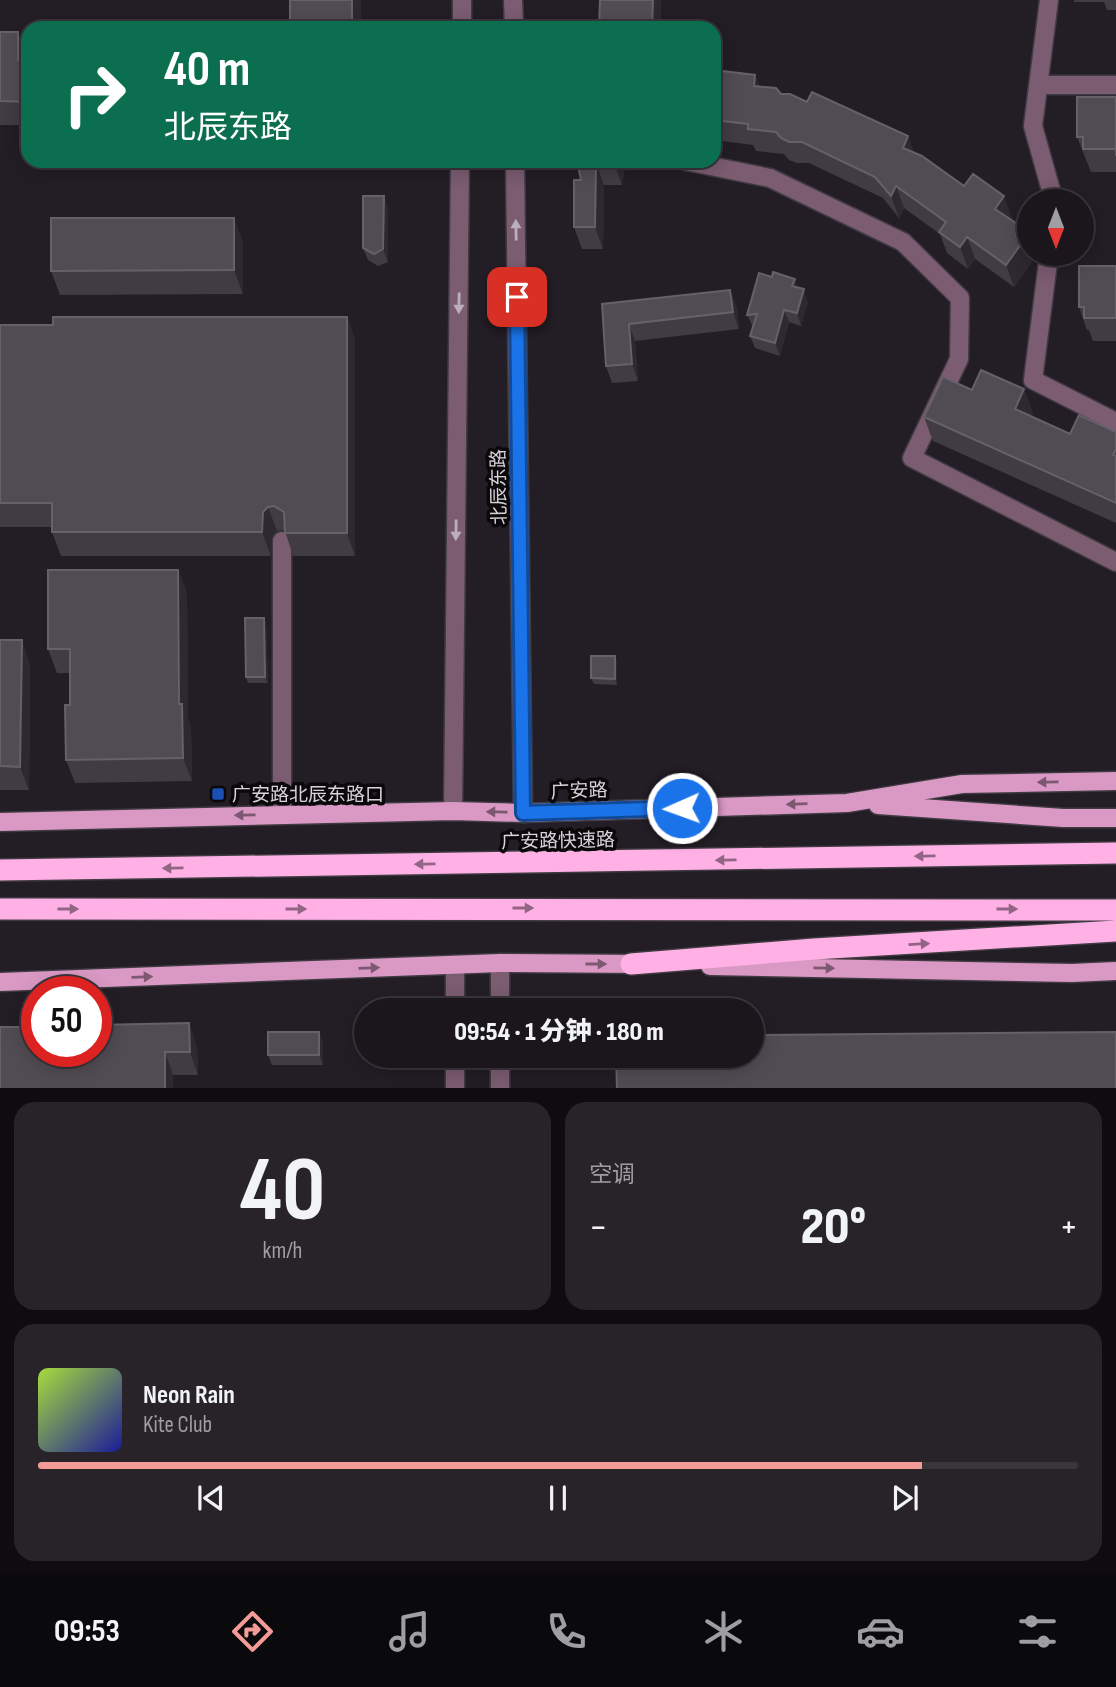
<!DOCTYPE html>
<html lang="zh">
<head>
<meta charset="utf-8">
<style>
  body { margin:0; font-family:"Sofia Sans Condensed","Noto Sans SC",sans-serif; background:#272329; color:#f1f3f6; height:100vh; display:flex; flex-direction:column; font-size:26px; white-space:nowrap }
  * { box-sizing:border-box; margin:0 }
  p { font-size:23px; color:#9f9fa3 }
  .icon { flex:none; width:38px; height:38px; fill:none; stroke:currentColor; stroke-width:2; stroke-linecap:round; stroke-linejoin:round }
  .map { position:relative; height:1088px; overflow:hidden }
  .panel { display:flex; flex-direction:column; gap:14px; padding:14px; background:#0e0c0f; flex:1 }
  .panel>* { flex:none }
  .hud { position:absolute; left:21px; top:21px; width:700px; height:147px; border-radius:21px; box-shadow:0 4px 18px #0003,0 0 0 2px #38353b; background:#0b6e4f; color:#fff; overflow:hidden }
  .needle { width:46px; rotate:180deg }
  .buttons { position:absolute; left:1017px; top:189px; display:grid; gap:14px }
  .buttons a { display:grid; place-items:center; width:77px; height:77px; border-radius:50%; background:#1a161c; box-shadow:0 4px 18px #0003,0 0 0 2px #38353b; font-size:35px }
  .speed { position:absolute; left:21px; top:976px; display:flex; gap:14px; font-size:35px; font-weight:700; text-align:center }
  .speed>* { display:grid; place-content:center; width:91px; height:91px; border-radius:50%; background:#1a161c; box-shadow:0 4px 18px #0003,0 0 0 2px #38353b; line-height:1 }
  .speed .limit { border:10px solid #d22; background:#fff; color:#111 }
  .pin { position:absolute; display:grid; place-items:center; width:60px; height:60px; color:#fff; margin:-30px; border-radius:14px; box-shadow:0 4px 10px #0006 }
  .me { position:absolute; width:77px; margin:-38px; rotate:268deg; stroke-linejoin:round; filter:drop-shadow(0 0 5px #0008) }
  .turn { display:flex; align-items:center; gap:24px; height:147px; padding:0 28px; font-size:32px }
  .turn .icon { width:91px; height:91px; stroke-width:2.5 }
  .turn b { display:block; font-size:49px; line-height:60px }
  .big { font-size:52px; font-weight:800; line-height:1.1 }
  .panel .card { flex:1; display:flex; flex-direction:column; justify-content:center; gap:10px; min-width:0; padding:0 24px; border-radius:21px; background:#272329 }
  .panel .dial { align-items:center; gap:0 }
  .dial b { font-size:91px; line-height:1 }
  .song { display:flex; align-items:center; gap:21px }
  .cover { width:84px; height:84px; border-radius:10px; background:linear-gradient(135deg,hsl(80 70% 55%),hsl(240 70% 35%)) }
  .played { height:7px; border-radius:4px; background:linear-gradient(90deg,#f59b97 85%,#38353b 85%) }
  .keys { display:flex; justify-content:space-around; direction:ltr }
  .heat { display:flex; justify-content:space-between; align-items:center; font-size:38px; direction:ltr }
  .panel .tiles { flex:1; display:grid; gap:14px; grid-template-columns:1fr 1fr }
  .card:last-child { grid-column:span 2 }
  .trip { position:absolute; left:354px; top:998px; width:410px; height:70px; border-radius:35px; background:#1a161c; box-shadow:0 4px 18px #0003,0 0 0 2px #38353b; font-weight:800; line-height:70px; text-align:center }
  .menu { display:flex; height:112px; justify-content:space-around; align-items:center; background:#0a090b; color:#9f9fa3 }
  .menu .icon { width:49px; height:49px }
  .menu .active { color:#f59b97 }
  .menu b { font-size:32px; color:#f1f3f6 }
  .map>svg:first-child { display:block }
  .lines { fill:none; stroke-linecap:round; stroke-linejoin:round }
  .minor-casing { stroke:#403a42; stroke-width:21 }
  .major-casing { stroke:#403a42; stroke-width:21 }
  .highway-casing { stroke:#403a42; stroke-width:24 }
  .minor { stroke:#7b5c71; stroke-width:18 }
  .major { stroke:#da99c4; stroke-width:18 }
  .highway { stroke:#ffb1e5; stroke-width:21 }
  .wall { fill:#413b43 }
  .shaded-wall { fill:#2e2830 }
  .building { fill:#514c53; stroke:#666168; stroke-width:2 }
  .oneway { fill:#bbafb9 }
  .oneway2 { fill:#7d5871 }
  .oneway3 { fill:#916583 }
  .route-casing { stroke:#114b97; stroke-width:18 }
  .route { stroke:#1a73e8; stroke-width:12 }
  .transit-dot { fill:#1a4fb4; stroke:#0b080b; stroke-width:2.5 }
  .labels { text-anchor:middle; stroke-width:7; stroke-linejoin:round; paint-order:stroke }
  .street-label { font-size:19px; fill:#d7d3d8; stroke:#0b080b }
  .poi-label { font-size:19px; fill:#d7d3d8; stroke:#0b080b; text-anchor:start }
</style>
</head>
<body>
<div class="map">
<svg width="1116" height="1089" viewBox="0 0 1116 1089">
  <rect width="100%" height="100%" fill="#231d25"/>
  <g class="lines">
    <g class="minor-casing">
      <path id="minor" d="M513,0L514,28
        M1049,0L1033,126L1054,201
        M462,28V0
        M1038,85H1116
        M515,161L523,813
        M686,161L770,178L903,242L960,298L959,359L912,458L1116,562
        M1049,254L1033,380L1116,422
        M282,541V814
        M453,811L460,161
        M455,965V1010
        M500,1010V963
        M455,1055V1089
        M500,1089V1055"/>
    </g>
    <g class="major-casing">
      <path id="major" d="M878,805L1063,818H1116
        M0,822L453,811L523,813L847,803L962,784L1116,781
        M710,966L1072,973L1116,971
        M0,982L500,963L644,964"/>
    </g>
    <g class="highway-casing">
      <path id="highway" d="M0,870L1116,853
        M0,909L1116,910
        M631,964L814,949L1116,931"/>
    </g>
    <use href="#minor" class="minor"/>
    <use href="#major" class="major"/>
    <use href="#highway" class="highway"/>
  </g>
  <path class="wall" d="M1074,0H1116V10H1107L1104,2H1074Z
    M0,32L27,55V60H28V125H0Z
    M714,70L755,75L759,86L908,136L914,153L1012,218L1011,220L1022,227L1029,248L1028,251L1032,262L1014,287L975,259L968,269L947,253L940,234L904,208L899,218L883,198L809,163H797L789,160L784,154L756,151L753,145L714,140Z
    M1116,97V172H1091L1077,137Z
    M577,161H626L622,185H604L603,249H582L574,227L581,180Z
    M388,208V262L378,266L368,260L363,248Z
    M243,241V294L60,295L51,271Z
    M1116,266V341H1093L1089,330H1087L1079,307Z
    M772,277L798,288L808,302L801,326L789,322L780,356L755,348L750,336L753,327L747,315Z
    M602,304L737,307L739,329L635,341L638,381L612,383L606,366Z
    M347,317L355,340V556H293L285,531L283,530L277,531L272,536L271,556H61L52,532V527H0V325H53Z
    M1024,389L1033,413L1031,416L1070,434L1116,432V523L933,441L924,417L972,390Z
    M178,570L187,593L188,718L191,727L192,781L75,783L66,760L70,705V673H57L48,649Z
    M264,618L266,624L268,683H248L246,677Z
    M0,640L30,664L29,790H0Z
    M615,656L617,662V685L594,684L591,678Z
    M319,1032L323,1043V1065H272L268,1055Z
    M197,1046L198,1075H173V1089H0Z"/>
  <path class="shaded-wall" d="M352,0H361V28H352Z
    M653,0H661V28H652Z
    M18,32L27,55L26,83L18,60Z
    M755,75L763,97L754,86Z
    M908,136L916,158L903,148Z
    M615,161H626L622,185L614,163Z
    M596,163L604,185L603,249L595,227Z
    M896,186L904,208L899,218L891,196Z
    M384,196L388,208V262L383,249Z
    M1004,196L1012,218L1003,230L995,209Z
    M234,218L243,241V294L234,270Z
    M1022,227L1029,248L1028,251L1032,262L1014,287L1006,265L1016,235Z
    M967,237L975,259L968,269L960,247Z
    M795,279L799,291L792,286Z
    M804,289L808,302L801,326L797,313Z
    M730,290L737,307L739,329L733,312Z
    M784,310L789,322L780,356L775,343Z
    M347,317L355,340V556L347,533Z
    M629,324L635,341L638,381L632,364Z
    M1024,389L1033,413L1024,433L1015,409Z
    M268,507L277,531L272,536L271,556L262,532L263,512Z
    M178,570L187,593L188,718L191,727L192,781L183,758L179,704Z
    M264,618L266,624L268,683L265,677Z
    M22,640L30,664L29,790L20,767Z
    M615,656L617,662V685L615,679Z
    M189,1023L197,1046L198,1075L190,1052Z
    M319,1032L323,1043V1065L319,1055Z
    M165,1052L173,1075V1089H165Z"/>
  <path class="building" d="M290,0H352V28H290Z
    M600,0H653L652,28H599Z
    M0,32H18V60H28V102L0,101Z
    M714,70L755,75L754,86L776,88L781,94H790L807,102L812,92L908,136L903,148L922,156L964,186L973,174L1004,196L995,209L1022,227L1016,235L1024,240L1006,265L967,237L960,247L939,232L946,222L896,186L891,196L875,177L802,142H789L781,138L776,132L748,129V124L714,120Z
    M1077,97H1116V156V149H1083V137H1077Z
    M577,161H615L614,163H596L595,227H574V180H581Z
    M363,196H384L383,249L374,254L363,248Z
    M51,218H234V270L51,271Z
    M1079,266H1116V318H1084V307H1079Z
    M773,272L795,279L792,286L804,289L797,313L784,310L775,343L750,336L757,314L747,315L759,273L772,277Z
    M730,290L733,312L629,324L632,364L606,366L602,304Z
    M53,317H347V533H285L284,512L274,506L268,507L263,512L262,532H52V503H0V325H53Z
    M981,370L1024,389L1015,409L1070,434L1079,415L1116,432V449L1113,455L1116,456V503L924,417L943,377L972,390Z
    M48,570H178L179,704H182L183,758L66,760L65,705H70V649H48Z
    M245,618H264L265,677H246Z
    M0,640H22L20,767L0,766Z
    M591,656H615V679L591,678Z
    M189,1023L190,1052H165V1089H0V1027H37V1052H96V1025Z
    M268,1032H319V1055H268Z
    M1116,1032V1089H617L616,1055H751V1035Z"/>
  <defs><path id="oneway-solid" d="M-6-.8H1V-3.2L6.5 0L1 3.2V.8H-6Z" transform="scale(1.75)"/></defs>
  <g class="oneway">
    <use href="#oneway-solid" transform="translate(516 230) rotate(-91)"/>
    <use href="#oneway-solid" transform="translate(459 303) rotate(91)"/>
    <use href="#oneway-solid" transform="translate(456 530) rotate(91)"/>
  </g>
  <g class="oneway2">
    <use href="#oneway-solid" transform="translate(1048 782) rotate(179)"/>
    <use href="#oneway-solid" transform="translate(797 804) rotate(178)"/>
    <use href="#oneway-solid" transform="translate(497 812) rotate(-179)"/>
    <use href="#oneway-solid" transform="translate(245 815) rotate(179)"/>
    <use href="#oneway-solid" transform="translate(596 964)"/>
    <use href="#oneway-solid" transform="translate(369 968) rotate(-2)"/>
    <use href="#oneway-solid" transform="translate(824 968) rotate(1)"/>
    <use href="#oneway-solid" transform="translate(142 977) rotate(-2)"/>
  </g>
  <g class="oneway3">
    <use href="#oneway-solid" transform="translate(925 856) rotate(179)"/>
    <use href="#oneway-solid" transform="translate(726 860) rotate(179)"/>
    <use href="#oneway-solid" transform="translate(425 864) rotate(179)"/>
    <use href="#oneway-solid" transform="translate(173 868) rotate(179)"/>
    <use href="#oneway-solid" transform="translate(523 908)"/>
    <use href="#oneway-solid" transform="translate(68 909)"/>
    <use href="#oneway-solid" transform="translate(296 909)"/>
    <use href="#oneway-solid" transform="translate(1007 909)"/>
    <use href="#oneway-solid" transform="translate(919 944) rotate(-3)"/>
  </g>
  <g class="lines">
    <g class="route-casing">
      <path id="route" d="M517,297L523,813L682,808"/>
    </g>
    <use href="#route" class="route"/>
  </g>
  <rect class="transit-dot" x="211" y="787" width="14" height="14" rx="3.5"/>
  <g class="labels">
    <g class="street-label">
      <text transform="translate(498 487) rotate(-91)" y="7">北辰东路</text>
      <text transform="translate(579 790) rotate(-2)" y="7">广安路</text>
      <text transform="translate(558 840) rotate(-1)" y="7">广安路快速路</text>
    </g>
    <g class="poi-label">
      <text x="232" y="801">广安路北辰东路口</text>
    </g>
  </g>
</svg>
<div class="buttons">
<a><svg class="needle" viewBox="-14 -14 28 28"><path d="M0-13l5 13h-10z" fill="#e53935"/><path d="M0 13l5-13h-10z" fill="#9f9fa3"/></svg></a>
</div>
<div class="speed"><div class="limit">50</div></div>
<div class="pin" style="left:517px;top:297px;background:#d93025"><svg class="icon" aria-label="arrive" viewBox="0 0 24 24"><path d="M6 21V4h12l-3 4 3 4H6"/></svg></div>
<svg class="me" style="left:682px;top:808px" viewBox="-20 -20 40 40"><circle r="17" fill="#1a73e8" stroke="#fff" stroke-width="3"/><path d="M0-11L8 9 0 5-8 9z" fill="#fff"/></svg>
<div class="trip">09:54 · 1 分钟 · 180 m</div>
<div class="hud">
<div class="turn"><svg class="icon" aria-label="right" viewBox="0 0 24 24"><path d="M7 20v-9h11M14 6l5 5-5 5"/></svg><div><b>40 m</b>北辰东路</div></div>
</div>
</div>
<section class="panel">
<div class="tiles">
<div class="card dial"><b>40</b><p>km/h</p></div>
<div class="card"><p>空调</p>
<div class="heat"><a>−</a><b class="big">20°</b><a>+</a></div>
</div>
<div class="card">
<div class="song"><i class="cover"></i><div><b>Neon Rain</b><p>Kite Club</p></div></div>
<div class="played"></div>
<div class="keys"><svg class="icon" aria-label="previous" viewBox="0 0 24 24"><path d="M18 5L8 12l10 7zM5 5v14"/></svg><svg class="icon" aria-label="pause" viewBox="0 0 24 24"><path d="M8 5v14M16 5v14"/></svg><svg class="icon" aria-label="next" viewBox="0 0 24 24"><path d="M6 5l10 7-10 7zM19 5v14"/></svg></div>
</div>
</div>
</section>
<nav class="menu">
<b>09:53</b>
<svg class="icon active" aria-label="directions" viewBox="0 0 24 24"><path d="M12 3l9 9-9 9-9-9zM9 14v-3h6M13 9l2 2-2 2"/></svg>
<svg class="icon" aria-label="music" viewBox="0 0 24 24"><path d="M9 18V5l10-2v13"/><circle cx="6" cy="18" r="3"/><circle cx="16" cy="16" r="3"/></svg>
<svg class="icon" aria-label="phone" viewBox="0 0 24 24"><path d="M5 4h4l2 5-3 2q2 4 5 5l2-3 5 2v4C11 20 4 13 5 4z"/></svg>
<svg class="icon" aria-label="climate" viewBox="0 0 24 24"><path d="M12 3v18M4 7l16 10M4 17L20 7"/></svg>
<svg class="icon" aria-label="car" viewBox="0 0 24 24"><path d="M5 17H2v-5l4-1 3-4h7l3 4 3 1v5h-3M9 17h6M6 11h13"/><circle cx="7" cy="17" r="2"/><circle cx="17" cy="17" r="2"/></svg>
<svg class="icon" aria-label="filters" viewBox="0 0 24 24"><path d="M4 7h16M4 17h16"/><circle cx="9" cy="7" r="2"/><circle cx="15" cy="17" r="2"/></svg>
</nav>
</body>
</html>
